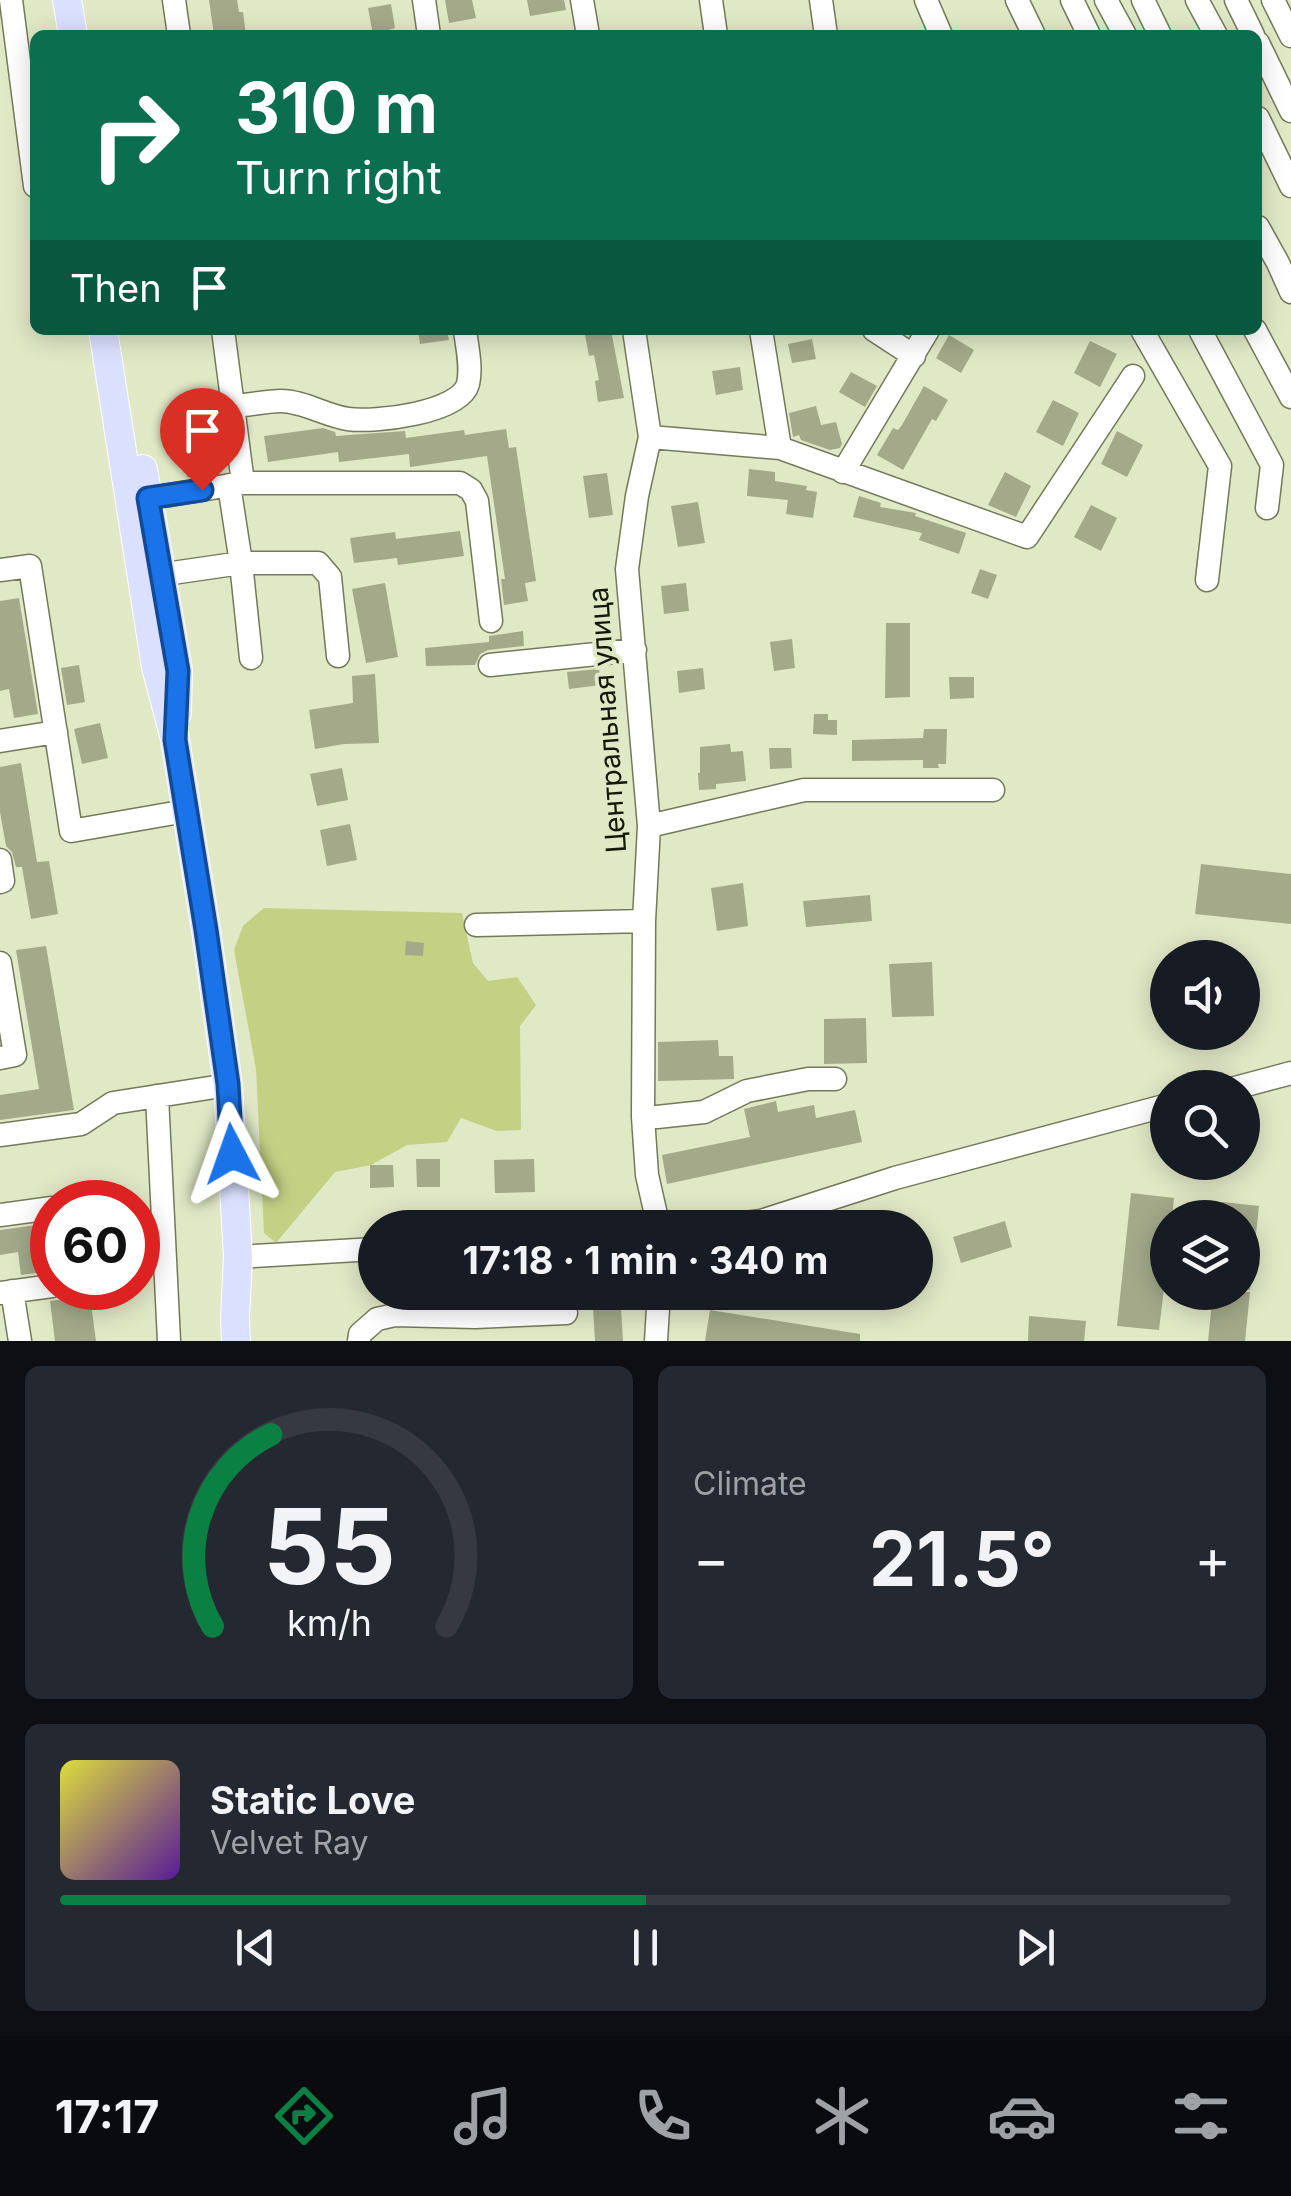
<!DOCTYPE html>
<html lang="en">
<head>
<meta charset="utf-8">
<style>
  body { margin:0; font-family:Inter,sans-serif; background:#242831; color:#f1f3f6; height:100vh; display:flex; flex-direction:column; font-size:38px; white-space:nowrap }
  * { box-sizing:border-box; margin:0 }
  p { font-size:32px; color:#9ea1a6 }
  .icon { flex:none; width:55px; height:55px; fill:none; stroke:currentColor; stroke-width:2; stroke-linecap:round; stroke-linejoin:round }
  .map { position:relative; height:1341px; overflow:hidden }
  .drawer { display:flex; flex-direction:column; gap:25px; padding:25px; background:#0d0f14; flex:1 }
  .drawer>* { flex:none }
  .top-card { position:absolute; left:30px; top:30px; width:1232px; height:305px; border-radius:15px; box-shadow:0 5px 25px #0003; background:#0b6e4f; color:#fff; overflow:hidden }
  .fabs { position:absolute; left:1150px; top:940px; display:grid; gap:20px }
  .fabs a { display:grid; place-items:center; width:110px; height:110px; border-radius:50%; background:#171b24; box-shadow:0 5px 25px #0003; font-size:50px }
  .speed { position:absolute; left:30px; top:1180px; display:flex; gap:20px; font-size:50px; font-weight:700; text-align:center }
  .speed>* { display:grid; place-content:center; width:130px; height:130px; border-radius:50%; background:#171b24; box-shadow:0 5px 25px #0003; line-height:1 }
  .speed .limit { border:15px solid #d22; background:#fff; color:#111 }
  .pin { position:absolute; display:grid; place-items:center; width:85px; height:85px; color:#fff; margin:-102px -42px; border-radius:50% 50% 50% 0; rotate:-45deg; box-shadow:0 0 10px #0007 }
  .pin .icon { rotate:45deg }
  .me { position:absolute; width:110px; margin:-55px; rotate:356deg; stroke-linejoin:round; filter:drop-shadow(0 0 8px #0008) }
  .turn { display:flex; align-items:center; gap:35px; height:210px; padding:0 40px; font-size:45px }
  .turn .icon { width:130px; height:130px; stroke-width:2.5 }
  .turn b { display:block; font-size:70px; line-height:85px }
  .then { display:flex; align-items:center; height:95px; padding:0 40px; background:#0003; gap:20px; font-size:38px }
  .big { font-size:75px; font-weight:700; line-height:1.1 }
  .drawer .tile { flex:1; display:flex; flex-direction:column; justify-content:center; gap:15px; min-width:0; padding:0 35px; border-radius:15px; background:#242831 }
  .drawer .dial { align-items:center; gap:0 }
  .dial svg { height:260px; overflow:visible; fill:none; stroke:#363941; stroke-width:7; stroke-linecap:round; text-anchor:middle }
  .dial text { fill:#f1f3f6; stroke:none }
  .song { display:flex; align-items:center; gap:30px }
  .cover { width:120px; height:120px; border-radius:15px; background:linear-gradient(135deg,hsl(60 70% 55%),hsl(270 70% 35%)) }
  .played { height:10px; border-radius:5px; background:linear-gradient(90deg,#0b8043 50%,#363941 50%) }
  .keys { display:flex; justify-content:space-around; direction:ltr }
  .heat { display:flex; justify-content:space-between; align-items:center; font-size:55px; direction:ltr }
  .drawer .tiles { flex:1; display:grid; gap:25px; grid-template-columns:1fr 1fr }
  .tile:last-child { grid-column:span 2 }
  .trip { position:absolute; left:358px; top:1210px; width:575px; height:100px; border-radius:50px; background:#171b24; box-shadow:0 5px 25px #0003; font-weight:700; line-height:100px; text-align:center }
  .menu { display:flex; height:160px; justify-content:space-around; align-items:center; background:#090b0e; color:#9ea1a6 }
  .menu .icon { width:70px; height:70px }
  .menu .active { color:#0b8043 }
  .menu b { font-size:45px; color:#f1f3f6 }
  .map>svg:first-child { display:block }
  .green { fill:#c4d084 }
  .building { fill:#a3a989 }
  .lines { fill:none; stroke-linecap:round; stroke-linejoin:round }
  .minor-casing { stroke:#74795a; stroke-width:25 }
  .major-casing { stroke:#fff; stroke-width:30 }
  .minor { stroke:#fff; stroke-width:22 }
  .major { stroke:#dae0fe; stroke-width:28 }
  .route-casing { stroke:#114b97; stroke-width:25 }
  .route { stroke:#1a73e8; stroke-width:18 }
  .labels { text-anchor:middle; stroke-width:8; stroke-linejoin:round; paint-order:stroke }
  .street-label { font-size:28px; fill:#15170b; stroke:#e1e8c6 }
</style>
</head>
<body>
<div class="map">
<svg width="1291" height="1341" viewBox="0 0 1291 1341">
  <rect width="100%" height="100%" fill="#e1e8c6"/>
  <path class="green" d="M264,908L462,913L473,963L488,981L517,977L536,1005L520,1026L521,1130L497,1131L461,1118L447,1142L407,1145L371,1165L335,1172L276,1243L264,1233L256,1069L234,950L243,926Z"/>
  <path class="building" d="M209,0H237L239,12H243L246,35H214Z
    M445,0H472L476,18L449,23Z
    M527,0H564L566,10L530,16Z
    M391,4L395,28L388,30L389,35H373L368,8Z
    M418,330H447L449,340L420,344Z
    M584,330H611L624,398L598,402L595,381L599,380L594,355L589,356Z
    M949,335L974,350L961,373L936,358Z
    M812,339L816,359L792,363L788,344Z
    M1090,341L1117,354L1100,387L1074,373Z
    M740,367L743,390L716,395L712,371Z
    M851,372L877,386L865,407L839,392Z
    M924,386L948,400L936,421L932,419L903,470L877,455L893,428L898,430L902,425Z
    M1053,400L1079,413L1063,446L1036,432Z
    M816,406L821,425L836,422L842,444L840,448L830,450L801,440L799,435L793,437L789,413Z
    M219,415L224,455H219L222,471L187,477L179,421Z
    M323,428L335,432L336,436L405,431L406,438L464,430L465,435L506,429L509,448L516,447L536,581L525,583L528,601L504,605L501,579H505L487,456L410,467L409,454L339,462L338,452L268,462L264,436Z
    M1117,431L1143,445L1127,477L1101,464Z
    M749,469L775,472V481L807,486L806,490L817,492L813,518L786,514L788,500L747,496Z
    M1005,472L1031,486L1016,517L988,505Z
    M607,473L613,515L589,518L583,476Z
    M859,496L881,503L880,507L916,513L915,516L966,533L959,554L919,540L922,533L853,517Z
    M698,502L705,543L678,547L671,506Z
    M1091,505L1117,518L1101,551L1074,537Z
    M460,531L464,556L398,565L397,558L354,563L350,538L395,532L396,539Z
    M980,569L997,575L988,599L971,593Z
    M385,583L398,657L366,663L352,589Z
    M686,583L689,611L664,614L661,586Z
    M19,598L38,714L14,718L9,689L0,691V601Z
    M886,623H910V697L885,698Z
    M523,631L524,646L488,650L480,654L475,665L426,666L425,648L489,642V636Z
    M792,639L795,668L774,671L770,642Z
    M79,665L85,702L67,705L61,668Z
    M703,668L705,689L679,693L677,671Z
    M599,669L601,685L569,689L567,672Z
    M375,674L379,743L344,744L315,749L309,710L353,703L352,676Z
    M949,677H974V698L950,699Z
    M814,714H828V720H837V735L813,734Z
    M100,723L108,758L82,764L74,729Z
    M924,729H947L946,764H938L939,768H923V760L852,761V740L923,738Z
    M730,744L731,752L743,751L746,781L716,784V789L699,790L698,773H700V747Z
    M769,748H791L792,768L770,769Z
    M21,763L37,862L49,861L58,914L31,919L22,867H16L12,852L6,846L0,812V767Z
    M342,768L348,800L317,806L310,774Z
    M350,824L357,860L327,866L320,830Z
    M1201,864L1291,874V924L1195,914Z
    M743,883L748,926L717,931L711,888Z
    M870,895L872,921L806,927L803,901Z
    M406,941L424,943L423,956L405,955Z
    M46,946L74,1110L0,1120V1095L39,1089L16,950Z
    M932,962L934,1016L892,1017L889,964Z
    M866,1018L867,1063L824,1064V1019Z
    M718,1040L719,1056H733L734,1079L658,1081V1042Z
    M776,1101L778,1112L814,1105L816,1118L855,1110L862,1142L667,1184L662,1155L750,1137L744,1109Z
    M416,1159H440V1187H417Z
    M534,1159L535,1192L495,1193L494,1160Z
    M370,1165H393L394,1187L370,1188Z
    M1131,1193L1174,1198L1172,1218H1168V1255L1159,1330L1117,1326Z
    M1223,1202L1259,1206L1250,1290L1242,1289V1218H1221Z
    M843,1211L849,1228H811L809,1221Z
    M1005,1221L1012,1247L961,1263L953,1237Z
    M52,1223V1244L46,1245L47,1255L42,1256L44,1272L21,1275L18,1252L0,1255V1230Z
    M592,1292H620L623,1341H595Z
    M1213,1292H1250L1245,1341H1208Z
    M90,1296L96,1341H55L50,1301Z
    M710,1310L860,1334V1341H705Z
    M1029,1316L1086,1321L1084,1341H1028Z"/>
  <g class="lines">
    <g class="minor-casing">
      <path id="minor" d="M11,0L35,186
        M174,0L179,35
        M424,0L429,35
        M582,0L588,35
        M711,0L716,35
        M821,0L826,35
        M926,0L941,35
        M1017,0L1034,35
        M1072,0L1089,35
        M1106,0L1125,35
        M1143,0L1160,35
        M1197,0L1216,35
        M1236,0L1253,35
        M1273,0L1291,36
        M1258,43L1291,111
        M1258,118L1291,186
        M1258,227L1278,263L1291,292
        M223,330L243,483
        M634,330L650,437L637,496L627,569L649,826L644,921L643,1117L647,1175L659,1228
        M761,330L780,448
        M874,330L914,356
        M1142,330L1220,466L1207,580
        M1200,330L1272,465L1267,508
        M1255,330L1291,397
        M235,406C250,405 266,401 281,401C303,401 326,416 348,419C374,423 460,413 468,384C472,367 467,347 465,330
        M650,437L780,448L1027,537L1133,376
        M843,472L928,330
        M229,485L241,563H318L330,577L338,656
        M133,501L243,483H460L471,490L477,501L491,621
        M0,570L30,566L71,831L186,811
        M145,577L241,563L251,658
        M490,665L635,650
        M0,741L56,732
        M649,826L804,790H993
        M0,860L3,881L0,882
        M476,925L644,921
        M0,963L15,1055L0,1058
        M1235,1088L1291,1073
        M157,1096L169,1341
        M643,1117H657L704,1112L747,1091L808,1079H835
        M0,1135L81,1124L113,1103L228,1085
        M0,1215L52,1208
        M706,1228L761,1221L895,1178L1168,1105
        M238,1257L375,1249
        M12,1291L20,1341
        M0,1293L52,1286
        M359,1341L360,1334L377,1319L395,1315L475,1317L566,1313
        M656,1341L659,1292"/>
    </g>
    <g class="major-casing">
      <path id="major" d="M67,0L73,35
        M103,330L156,667L175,739L206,930L228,1085L238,1257L235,1318L236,1341
        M143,469L178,671L177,713"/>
    </g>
    <use href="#minor" class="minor"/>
    <use href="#major" class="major"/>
  </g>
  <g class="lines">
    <g class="route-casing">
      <path id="route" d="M202,490L148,498L178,671L175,740L206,930L228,1084L232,1154"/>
    </g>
    <use href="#route" class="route"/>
  </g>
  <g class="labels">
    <g class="street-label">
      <text transform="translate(607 720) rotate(-94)" y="10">Центральная улица</text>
    </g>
  </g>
</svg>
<div class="fabs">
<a><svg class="icon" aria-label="sound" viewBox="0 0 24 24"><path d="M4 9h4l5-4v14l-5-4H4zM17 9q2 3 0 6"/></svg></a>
<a><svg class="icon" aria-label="search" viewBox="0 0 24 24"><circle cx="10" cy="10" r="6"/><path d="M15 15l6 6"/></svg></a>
<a><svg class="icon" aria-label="layers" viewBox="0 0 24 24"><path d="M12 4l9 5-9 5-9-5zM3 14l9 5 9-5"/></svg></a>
</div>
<div class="speed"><div class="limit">60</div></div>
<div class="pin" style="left:202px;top:490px;background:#d93025"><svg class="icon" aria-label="arrive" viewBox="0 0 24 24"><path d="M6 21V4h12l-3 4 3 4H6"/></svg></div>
<svg class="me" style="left:232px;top:1154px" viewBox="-20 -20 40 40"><path d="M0-17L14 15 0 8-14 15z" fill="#1a73e8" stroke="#fff" stroke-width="4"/></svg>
<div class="trip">17:18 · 1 min · 340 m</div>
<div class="top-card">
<div class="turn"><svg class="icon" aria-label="right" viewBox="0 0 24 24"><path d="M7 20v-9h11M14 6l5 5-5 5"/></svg><div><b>310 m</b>Turn right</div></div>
<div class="then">Then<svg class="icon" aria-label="arrive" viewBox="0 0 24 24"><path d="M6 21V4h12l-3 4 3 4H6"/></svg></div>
</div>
</div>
<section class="drawer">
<div class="tiles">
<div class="tile dial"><svg viewBox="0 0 100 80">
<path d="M14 69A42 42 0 1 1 86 69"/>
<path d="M14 69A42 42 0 0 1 32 10" stroke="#0b8043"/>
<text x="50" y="56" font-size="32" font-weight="700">55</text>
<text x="50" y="72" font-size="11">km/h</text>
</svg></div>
<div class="tile"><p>Climate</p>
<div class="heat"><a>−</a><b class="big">21.5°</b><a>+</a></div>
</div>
<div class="tile">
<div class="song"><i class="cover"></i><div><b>Static Love</b><p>Velvet Ray</p></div></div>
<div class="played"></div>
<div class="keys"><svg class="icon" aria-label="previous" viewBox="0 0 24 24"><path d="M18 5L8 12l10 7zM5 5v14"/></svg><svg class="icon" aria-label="pause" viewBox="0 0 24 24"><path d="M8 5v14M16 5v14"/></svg><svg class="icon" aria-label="next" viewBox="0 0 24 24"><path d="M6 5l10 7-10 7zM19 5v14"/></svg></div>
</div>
</div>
</section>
<nav class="menu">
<b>17:17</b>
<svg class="icon active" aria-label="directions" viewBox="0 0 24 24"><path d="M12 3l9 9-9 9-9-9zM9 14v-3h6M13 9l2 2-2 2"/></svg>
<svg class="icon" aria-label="music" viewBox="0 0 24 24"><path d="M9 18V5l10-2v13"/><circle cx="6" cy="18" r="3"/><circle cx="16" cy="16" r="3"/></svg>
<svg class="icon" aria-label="phone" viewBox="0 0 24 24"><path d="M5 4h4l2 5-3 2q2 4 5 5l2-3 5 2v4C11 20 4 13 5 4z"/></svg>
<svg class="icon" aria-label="climate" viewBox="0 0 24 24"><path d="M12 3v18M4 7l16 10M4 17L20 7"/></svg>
<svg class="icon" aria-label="car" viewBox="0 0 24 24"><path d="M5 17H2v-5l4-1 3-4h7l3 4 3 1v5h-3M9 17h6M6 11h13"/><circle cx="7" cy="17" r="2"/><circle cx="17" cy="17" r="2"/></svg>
<svg class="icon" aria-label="filters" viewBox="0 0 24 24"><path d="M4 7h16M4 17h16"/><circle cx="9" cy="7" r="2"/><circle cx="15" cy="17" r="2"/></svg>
</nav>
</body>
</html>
